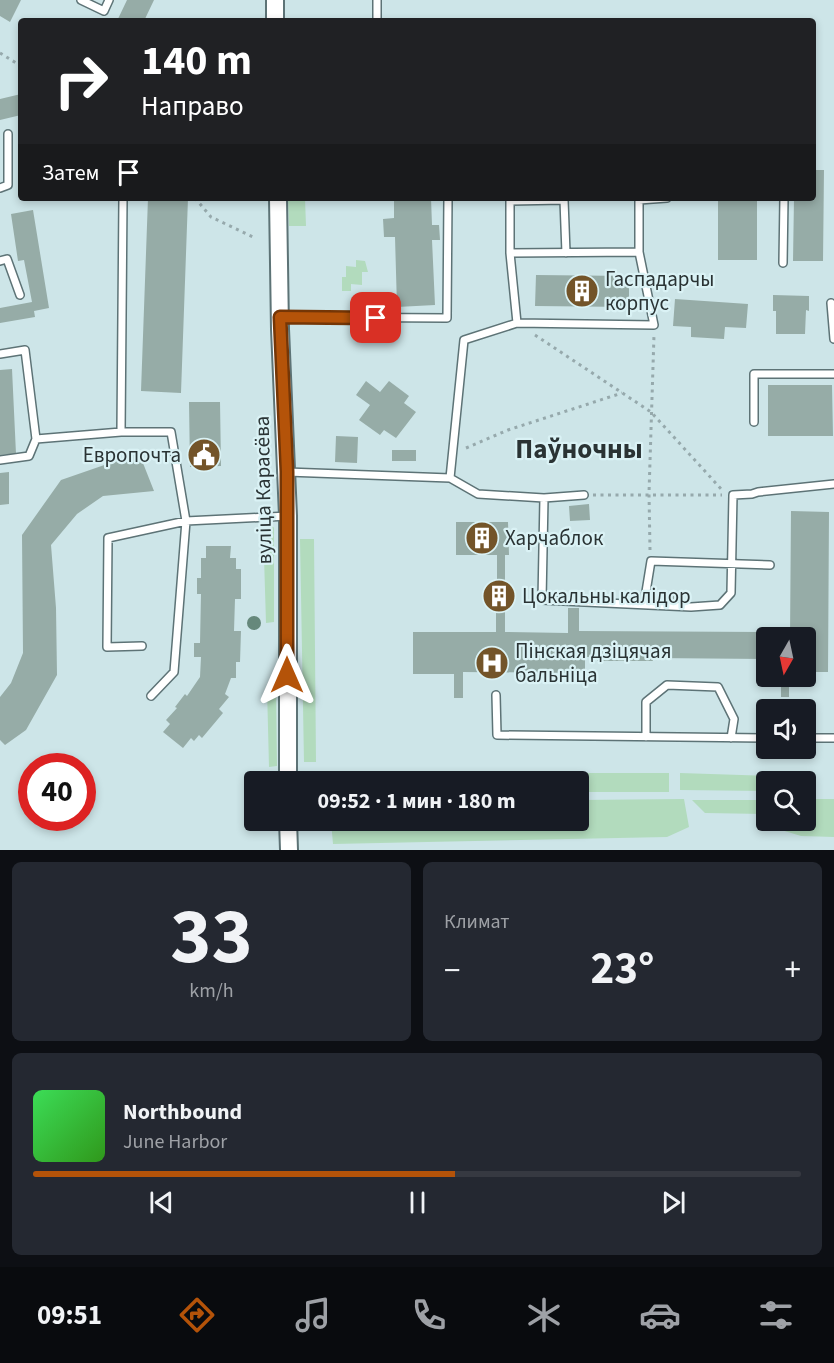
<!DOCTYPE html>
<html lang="ru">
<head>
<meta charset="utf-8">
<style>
  body { margin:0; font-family:"Source Sans 3",sans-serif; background:#242831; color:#f1f3f6; height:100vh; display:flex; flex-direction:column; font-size:22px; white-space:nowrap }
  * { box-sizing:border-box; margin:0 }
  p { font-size:20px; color:#9ea1a6 }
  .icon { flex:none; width:33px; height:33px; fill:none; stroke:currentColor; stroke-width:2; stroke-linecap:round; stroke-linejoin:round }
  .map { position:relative; height:850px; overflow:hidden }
  .details { display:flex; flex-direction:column; gap:12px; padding:12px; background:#0d0f14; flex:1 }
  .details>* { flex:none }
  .banner { position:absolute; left:18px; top:18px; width:798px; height:183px; border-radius:6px; box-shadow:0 3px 9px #0003; background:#202124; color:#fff; overflow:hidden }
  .needle { width:39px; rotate:189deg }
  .fabs { position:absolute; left:756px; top:627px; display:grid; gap:12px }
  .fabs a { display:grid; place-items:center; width:60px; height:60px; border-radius:6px; background:#171b24; box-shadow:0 3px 9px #0003; font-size:30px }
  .speed { position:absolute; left:18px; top:753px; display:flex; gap:12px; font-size:30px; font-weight:700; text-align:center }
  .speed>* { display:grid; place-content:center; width:78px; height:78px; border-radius:50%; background:#171b24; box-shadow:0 3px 9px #0003; line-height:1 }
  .speed .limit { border:9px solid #d22; background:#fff; color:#111 }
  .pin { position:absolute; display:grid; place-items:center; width:51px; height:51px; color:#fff; margin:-26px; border-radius:12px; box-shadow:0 3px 9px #0006 }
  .me { position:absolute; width:66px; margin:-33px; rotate:0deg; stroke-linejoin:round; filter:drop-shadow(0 0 4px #0008) }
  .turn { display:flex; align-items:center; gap:21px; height:126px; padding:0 24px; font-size:27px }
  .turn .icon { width:78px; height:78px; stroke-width:2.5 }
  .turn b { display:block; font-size:42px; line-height:51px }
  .then { display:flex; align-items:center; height:57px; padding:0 24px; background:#0003; gap:12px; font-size:22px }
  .big { font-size:45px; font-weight:700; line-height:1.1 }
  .details .card { flex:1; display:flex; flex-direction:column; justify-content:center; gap:9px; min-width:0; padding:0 21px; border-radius:9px; background:#242831 }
  .details .dial { align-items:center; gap:0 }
  .dial b { font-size:78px; line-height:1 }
  .song { display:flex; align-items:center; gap:18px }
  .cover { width:72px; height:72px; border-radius:9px; background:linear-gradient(135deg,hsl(130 70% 55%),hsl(110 70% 35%)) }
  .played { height:6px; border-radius:3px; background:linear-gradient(90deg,#b45309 55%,#363941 55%) }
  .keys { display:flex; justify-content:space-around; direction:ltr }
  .heat { display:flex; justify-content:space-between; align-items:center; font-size:33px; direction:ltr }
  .details .tiles { flex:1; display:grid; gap:12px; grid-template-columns:1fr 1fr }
  .card:last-child { grid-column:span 2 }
  .trip { position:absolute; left:244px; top:771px; width:345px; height:60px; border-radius:6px; background:#171b24; box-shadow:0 3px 9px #0003; font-weight:700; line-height:60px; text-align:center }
  .menu { display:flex; height:96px; justify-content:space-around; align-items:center; background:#090b0e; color:#9ea1a6 }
  .menu .icon { width:42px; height:42px }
  .menu .active { color:#b45309 }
  .menu b { font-size:27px; color:#f1f3f6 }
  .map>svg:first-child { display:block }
  .green { fill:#b2dbbd }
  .building { fill:#96aca7 }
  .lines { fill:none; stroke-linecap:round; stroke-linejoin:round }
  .service-casing { stroke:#5d7376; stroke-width:10 }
  .tertiary-casing { stroke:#5d7376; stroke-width:20 }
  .path { stroke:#96a9ac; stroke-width:3; stroke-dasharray:3 4.5; stroke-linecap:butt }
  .service { stroke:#fff; stroke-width:7 }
  .tertiary { stroke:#fff; stroke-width:16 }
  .tree { fill:#66887b }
  .route-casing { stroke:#753606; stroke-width:15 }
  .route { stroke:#b45309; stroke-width:10 }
  .labels { text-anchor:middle; stroke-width:4.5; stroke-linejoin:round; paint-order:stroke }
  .poi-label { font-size:21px; fill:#2a3334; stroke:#daf2f5; text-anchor:start }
  .street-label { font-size:21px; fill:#2a3334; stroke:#daf2f5 }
  .district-label { font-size:27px; font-weight:bold; fill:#2a3334; stroke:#daf2f5 }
</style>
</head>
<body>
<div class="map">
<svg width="834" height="850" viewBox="0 0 834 850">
  <rect width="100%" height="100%" fill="#cde5e8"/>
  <path class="green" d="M288,198H305L306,226H289Z
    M356,260L365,261L368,272H362V285L351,284V291H342V277H346V266L356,267Z
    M263,524L272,525L274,528V622L266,623Z
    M300,539H314L316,762H304Z
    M267,688H276L277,766L269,767Z
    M330,773H669V792H579V782L330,781Z
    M680,773L806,777L802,781L766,782V791L680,790Z
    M684,799L689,827L667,837L333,844L331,821L579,820V800Z
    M806,799H834V837L801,836L778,829L783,821L806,820Z
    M692,800H766V814L705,813Z"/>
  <path class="building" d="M0,0H21L10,22L0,16Z
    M127,0H154L144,21H117Z
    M21,94V115L0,120V99Z
    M813,170H824L823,261H793L794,198H813Z
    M148,198H188L181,393L141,391Z
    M394,198H431L432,225H439L440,240H432L435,305L397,307L395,237H384L383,219L394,218Z
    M718,198H757V260H718Z
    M33,210L49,308L34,311L35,317L0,323V308L32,302L24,260L18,261L11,214Z
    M536,275L629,276V307L535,306Z
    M773,295L809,296V311L806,310L805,334H776V311H773Z
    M675,299L748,304L746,328L725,327L724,339L691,337V327L673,326Z
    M12,369L16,454L0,455V370Z
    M366,381L380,392L389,381L409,396L404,403L416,412L396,438L384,430L380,435L359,420L370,405L356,395Z
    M768,385H832L833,436H768Z
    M189,402H220L221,466L190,467Z
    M336,436L358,437L357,463L335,462Z
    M392,450H416V461H392Z
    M139,453L154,491L103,496L77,514L51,545L56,608L57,675L26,730L5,745L0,740V697L11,683L23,653L22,535L61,480Z
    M9,472V504L0,505V473Z
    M589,504L590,520L570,521L569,506Z
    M791,511L829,512L828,672H806V638H790Z
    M456,522H508L509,555H505V632L568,633V608H579V631L767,632L766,659L653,658V661H597V657H585V673L463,672V698H454V674H413V632H496V603H492V590H497V555H456Z
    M206,546H231L230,558H236V569H241V599H235L234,631H241L240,662H236V678H231L225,694L229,697L219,709L223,713L202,738L199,735L194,741L191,738L183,748L163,732L170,724L166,720L177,708L175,707L185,694L187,696L200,677L201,657H194V643H200L201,594H197V578H201V558H206Z
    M666,592L682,593L681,602L665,601Z
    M781,676H789V697H781Z"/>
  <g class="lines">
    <g class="service-casing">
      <path id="service" d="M81,0L104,11L109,0
        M377,21V0
        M0,188L8,185V134
        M123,198L121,432H171L186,521L174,672L151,696
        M640,198L639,200L667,198
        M510,253V201L564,200L566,253
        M0,261L7,259L20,295
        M783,263L784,198
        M831,303L834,339
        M280,317L447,318L448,198
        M517,323L510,253L639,252
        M0,354L25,350L36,439L121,432
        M754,422V374H834
        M0,460L29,456L36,439
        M287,472L450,478L478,494L544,498L584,495
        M450,478L464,340L517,323L654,325L639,252V200
        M544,498L542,600L691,607L720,605L731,593L733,495L752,494L758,492L834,484
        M644,604L651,561L770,565
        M142,646L107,647L108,538L186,521L288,516
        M496,695L497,735L766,738
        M646,737V702L667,685L718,687L734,719L731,738
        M806,738H834"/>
    </g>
    <g class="tertiary-casing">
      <path id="tertiary" d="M275,21V0
        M278,198L280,329L288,516V782
        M288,820L289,850"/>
    </g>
    <path class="path" d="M0,53L21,66
      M195,198L211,217L253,237
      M535,335L651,412L723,491
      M466,448L508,430L622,393
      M593,495H722
      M650,550L649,493L654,335"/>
    <use href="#service" class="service"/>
    <use href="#tertiary" class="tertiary"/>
  </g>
  <circle class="tree" cx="254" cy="623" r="7"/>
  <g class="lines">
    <g class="route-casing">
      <path id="route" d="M287,675V472L280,317L376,318"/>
    </g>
    <use href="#route" class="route"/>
  </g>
  <defs>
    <g id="building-disc" transform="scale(1.725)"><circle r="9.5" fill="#735429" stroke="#daf2f5"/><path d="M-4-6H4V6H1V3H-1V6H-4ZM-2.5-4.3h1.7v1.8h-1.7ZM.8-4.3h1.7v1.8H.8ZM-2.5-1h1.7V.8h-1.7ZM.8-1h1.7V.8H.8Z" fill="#fff"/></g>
    <g id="civic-disc" transform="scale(1.725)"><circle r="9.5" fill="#735429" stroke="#daf2f5"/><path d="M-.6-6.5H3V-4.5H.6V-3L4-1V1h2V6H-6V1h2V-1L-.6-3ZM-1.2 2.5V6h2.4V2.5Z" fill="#fff"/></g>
    <g id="hospital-disc" transform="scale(1.725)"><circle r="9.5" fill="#735429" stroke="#daf2f5"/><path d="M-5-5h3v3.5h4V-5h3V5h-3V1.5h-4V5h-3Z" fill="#fff"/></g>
  </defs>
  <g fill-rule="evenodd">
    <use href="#building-disc" x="582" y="291"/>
    <use href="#civic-disc" x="204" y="455"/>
    <use href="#building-disc" x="482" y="538"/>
    <use href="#building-disc" x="499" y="596"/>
    <use href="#hospital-disc" x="492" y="663"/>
  </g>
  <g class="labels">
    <g class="poi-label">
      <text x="605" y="286">Гаспадарчы<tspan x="605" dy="24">корпус</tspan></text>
      <text x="181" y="462" text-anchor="end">Европочта</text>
      <text x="505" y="545">Харчаблок</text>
      <text x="522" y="603">Цокальны калідор</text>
      <text x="515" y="658">Пінская дзіцячая<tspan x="515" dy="24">бальніца</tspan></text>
    </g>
    <g class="street-label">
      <text transform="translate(263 490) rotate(-91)" y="7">вуліца Карасёва</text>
    </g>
    <g class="district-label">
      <text x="579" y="458">Паўночны</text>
    </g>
  </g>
</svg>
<div class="fabs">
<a><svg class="needle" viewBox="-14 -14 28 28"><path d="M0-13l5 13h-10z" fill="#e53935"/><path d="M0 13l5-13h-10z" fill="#9ea1a6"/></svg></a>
<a><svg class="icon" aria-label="sound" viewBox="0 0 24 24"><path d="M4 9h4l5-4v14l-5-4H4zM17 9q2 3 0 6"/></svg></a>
<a><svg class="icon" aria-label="search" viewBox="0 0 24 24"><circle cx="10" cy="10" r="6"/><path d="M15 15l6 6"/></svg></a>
</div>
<div class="speed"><div class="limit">40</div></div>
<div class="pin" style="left:376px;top:318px;background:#d93025"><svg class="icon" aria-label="arrive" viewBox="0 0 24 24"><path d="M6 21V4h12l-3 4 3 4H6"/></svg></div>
<svg class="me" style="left:287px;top:675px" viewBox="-20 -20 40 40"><path d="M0-17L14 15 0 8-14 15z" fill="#b45309" stroke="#fff" stroke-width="4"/></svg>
<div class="trip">09:52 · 1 мин · 180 m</div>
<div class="banner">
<div class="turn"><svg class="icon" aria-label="right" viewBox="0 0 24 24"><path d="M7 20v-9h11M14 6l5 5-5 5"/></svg><div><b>140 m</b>Направо</div></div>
<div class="then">Затем<svg class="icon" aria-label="arrive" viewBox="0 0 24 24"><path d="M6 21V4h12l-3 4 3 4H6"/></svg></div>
</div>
</div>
<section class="details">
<div class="tiles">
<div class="card dial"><b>33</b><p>km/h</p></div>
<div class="card"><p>Климат</p>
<div class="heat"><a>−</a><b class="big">23°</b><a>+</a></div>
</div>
<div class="card">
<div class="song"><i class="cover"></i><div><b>Northbound</b><p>June Harbor</p></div></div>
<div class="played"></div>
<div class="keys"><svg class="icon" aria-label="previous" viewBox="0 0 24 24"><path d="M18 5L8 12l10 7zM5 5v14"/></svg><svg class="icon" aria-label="pause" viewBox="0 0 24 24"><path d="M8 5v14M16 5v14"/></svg><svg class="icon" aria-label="next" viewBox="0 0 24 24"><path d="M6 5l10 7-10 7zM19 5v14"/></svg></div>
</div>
</div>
</section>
<nav class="menu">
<b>09:51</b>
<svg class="icon active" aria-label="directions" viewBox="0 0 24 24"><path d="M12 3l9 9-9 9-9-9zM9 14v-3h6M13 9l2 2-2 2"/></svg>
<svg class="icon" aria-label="music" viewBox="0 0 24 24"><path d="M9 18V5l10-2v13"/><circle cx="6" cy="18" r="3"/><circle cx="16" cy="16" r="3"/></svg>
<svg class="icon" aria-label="phone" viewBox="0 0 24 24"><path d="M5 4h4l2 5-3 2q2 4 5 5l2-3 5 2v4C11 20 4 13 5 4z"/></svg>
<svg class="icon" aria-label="climate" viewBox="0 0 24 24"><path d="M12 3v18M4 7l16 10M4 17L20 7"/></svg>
<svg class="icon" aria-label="car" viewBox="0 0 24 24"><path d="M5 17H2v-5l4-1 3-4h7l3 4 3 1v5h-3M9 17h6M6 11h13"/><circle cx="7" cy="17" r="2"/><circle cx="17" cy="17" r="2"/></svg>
<svg class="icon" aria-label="filters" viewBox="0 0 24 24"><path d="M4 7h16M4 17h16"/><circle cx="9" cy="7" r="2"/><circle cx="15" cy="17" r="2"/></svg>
</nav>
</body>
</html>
